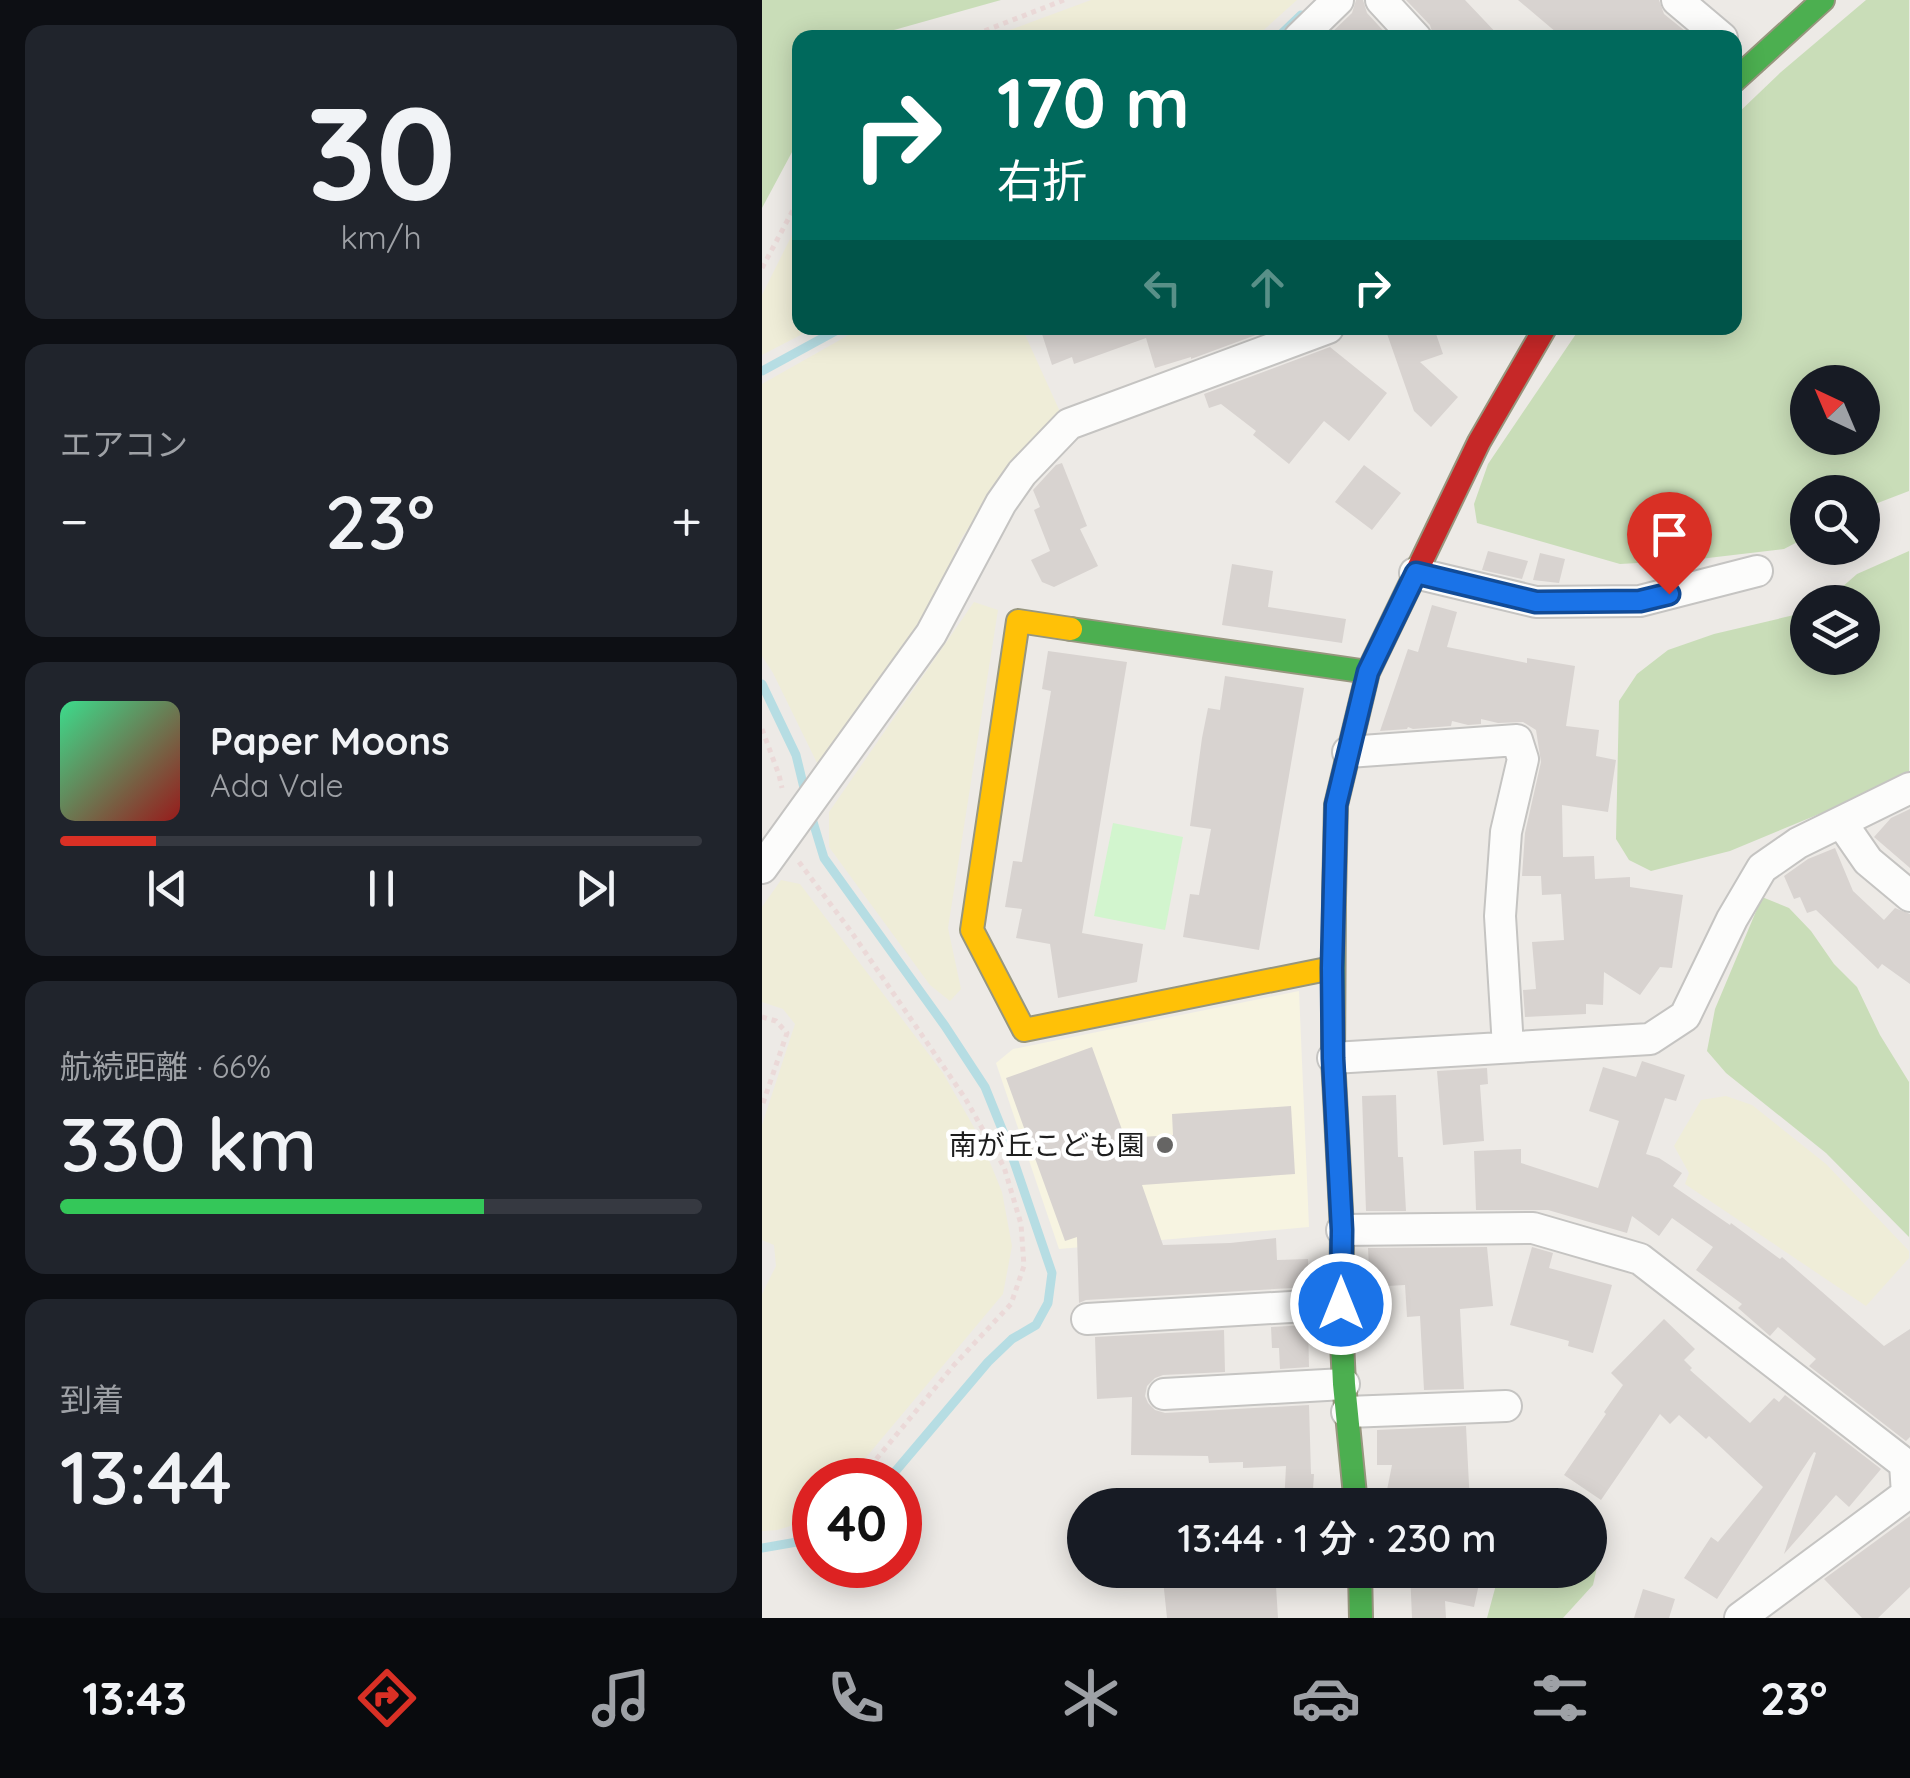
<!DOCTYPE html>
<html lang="ja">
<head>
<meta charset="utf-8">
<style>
  body { margin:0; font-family:Quicksand,"Noto Sans JP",sans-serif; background:#20242c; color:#f1f3f6; height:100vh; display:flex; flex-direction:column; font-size:38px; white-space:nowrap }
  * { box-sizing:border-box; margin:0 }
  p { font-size:32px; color:#9ea1a6 }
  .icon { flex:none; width:55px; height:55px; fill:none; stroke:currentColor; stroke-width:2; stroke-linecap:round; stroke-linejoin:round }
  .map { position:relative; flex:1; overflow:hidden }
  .details { display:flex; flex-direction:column; gap:25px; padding:25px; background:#0d0f14; width:762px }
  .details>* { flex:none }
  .hud { position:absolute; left:30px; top:30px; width:950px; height:305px; border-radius:20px; box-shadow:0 5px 25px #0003; background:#00695c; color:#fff; overflow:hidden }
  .needle { width:65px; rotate:316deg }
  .buttons { position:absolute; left:1028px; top:365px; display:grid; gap:20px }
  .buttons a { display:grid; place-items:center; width:90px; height:90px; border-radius:50%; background:#171b24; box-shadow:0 5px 25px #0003; font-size:50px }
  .speed { position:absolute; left:30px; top:1458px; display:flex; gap:20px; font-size:50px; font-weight:700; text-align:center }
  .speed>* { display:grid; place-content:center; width:130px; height:130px; border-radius:50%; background:#171b24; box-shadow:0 5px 25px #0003; line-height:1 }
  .speed .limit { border:15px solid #d22; background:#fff; color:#111 }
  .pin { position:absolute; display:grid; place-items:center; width:85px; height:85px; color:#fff; margin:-102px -42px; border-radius:50% 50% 50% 0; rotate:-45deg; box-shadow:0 0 10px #0007 }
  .pin .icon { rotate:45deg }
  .me { position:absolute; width:110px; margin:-55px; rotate:0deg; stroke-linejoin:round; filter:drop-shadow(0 0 8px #0008) }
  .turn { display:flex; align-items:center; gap:35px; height:210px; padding:0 40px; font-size:45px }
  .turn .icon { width:130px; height:130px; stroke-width:2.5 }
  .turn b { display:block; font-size:70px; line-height:85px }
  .lanes { display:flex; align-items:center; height:95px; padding:0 40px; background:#0003; justify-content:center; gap:50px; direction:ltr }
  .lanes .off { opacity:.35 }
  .big { font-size:75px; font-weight:600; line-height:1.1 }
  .details .card { flex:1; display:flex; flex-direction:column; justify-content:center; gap:15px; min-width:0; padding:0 35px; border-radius:20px; background:#20242c }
  .details .dial { align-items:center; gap:0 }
  .dial b { font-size:130px; line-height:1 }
  .song { display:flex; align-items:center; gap:30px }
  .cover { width:120px; height:120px; border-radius:15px; background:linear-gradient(135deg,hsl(150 70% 55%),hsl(0 70% 35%)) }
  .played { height:10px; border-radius:5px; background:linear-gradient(90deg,#d93025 15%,#363941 15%) }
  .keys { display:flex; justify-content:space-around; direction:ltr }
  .heat { display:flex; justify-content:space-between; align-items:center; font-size:55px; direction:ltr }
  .charge { height:15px; border-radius:8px; background:linear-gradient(90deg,#34c759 66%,#363941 0) }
  .trip { position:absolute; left:305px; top:1488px; width:540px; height:100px; border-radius:50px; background:#171b24; box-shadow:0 5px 25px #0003; font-weight:600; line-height:100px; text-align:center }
  .tab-bar { display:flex; height:160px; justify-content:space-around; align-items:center; background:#090b0e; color:#9ea1a6 }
  .tab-bar .icon { width:70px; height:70px }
  .tab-bar .selected { color:#d93025 }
  .tab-bar b { font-size:45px; color:#f1f3f6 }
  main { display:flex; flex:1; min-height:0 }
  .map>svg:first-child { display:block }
  .education { fill:#f7f4e1 }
  .farmland { fill:#efedd8 }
  .forest { fill:#c9ddb8; fill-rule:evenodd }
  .park { fill:#d2f5ce }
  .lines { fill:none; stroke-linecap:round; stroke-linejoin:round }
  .stream { stroke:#b6dde3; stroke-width:9 }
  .building { fill:#d8d3d0 }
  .street-casing { stroke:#c5c4c2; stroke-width:34 }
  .fast-casing { stroke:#97967e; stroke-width:26 }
  .slow-casing { stroke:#97967e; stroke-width:26 }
  .jam-casing { stroke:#97967e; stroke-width:26 }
  .path { stroke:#ebd9d8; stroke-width:5; stroke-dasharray:5 5; stroke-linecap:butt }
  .street { stroke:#fcfcfb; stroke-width:30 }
  .fast { stroke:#4caf50; stroke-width:22 }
  .slow { stroke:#ffc107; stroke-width:22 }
  .jam { stroke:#c62828; stroke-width:22 }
  .route-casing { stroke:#114b97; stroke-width:25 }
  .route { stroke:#1a73e8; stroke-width:18 }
  .poi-dot { fill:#666564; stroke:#fff; stroke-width:4 }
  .labels { text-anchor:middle; stroke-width:9; stroke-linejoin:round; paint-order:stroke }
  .poi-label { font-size:28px; fill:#1e1e1e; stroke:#fff; text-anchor:end }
</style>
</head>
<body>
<main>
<section class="details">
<div class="card dial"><b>30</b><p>km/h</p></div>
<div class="card"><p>エアコン</p>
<div class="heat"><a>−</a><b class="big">23°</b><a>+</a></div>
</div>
<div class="card">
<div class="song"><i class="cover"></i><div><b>Paper Moons</b><p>Ada Vale</p></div></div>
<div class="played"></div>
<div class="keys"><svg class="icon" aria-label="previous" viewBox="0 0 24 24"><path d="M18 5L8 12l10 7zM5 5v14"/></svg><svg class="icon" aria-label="pause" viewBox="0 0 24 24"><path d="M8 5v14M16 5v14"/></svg><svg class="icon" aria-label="next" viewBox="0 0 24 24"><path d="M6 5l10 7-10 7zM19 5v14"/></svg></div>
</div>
<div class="card"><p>航続距離 · 66%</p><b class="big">330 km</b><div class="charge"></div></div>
<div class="card"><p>到着</p><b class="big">13:44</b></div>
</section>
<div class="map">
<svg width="1148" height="1618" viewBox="0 0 1148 1618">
  <rect width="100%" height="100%" fill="#edeae6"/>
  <path class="education" d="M537,991L547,1227L297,1249L234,1063L251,1049Z"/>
  <path class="farmland" d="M329,0H535L494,37H229Z
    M37,221L38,328H52L0,355V295Z
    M99,328H260L299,414L258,453L199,539L160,626L58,769L11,673L0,656V384Z
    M212,602L236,610L186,928L199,989L188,1001L168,985L67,847V812Z
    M19,880L38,884L181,1073L218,1138L240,1192L250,1246L241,1294L85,1480H52V1513L45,1521L15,1530L0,1531V1294L14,1266L12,1245L0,1240V1125L33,1024L21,1009L0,1002V907Z
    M964,1096L990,1105L1064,1164L1147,1251V1258L1104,1306L923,1184L927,1173L912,1146L939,1100Z"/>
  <path class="forest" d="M0,0H239L107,37L38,38L37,139L0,208Z
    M1104,0H1147V491L1100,509V492H1045V537L1022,549L929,560L858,564L715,523L712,504L726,464L818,328H972L973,116L1019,72ZM1045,382H1100V438H1045Z
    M1147,551V772L1067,810L968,851L889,871L867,860L854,839L857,701L875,674L906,650L952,634L1045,612V658H1100V602H1063L1095,574Z
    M1000,897L1027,908L1049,931L1072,964L1095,987L1118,1035L1147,1082V1237L1064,1153L964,1073L945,1051L953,1009Z
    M828,1521L840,1545L831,1585L801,1618H725L738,1570H828Z"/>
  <path class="park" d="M351,823L421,837L403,930L332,916Z"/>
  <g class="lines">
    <path class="stream" d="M515,38L539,15
      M0,371L79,328
      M0,684L34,755L43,792
      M48,812L62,858L183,1026L223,1087L246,1144L290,1273L286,1303L274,1325L250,1339L226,1362L126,1480
      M0,1548L52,1539"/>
  </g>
  <path class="building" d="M594,0H601L605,13L628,38H564L590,13Z
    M644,0H703L739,38H672L668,25Z
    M756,0H897L902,14L923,31L917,38H801Z
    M299,328H513L429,359V357L393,368L384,338L312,364L310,357L290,365L280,334Z
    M623,328H672L681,354L658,362L696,397L669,427L652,411Z
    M568,347L625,393L587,441L562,421L527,464L491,435L494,431L459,404L447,408L442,394Z
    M300,463L325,526L318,529L336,566L292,587L280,582L269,560L288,551L272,510L278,507L271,490L294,465Z
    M602,465L639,493L610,530L573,502Z
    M726,551L766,561L760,579L720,570Z
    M778,553L803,559L797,583L771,580Z
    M470,564L511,571L506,607L584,619L580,643L460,625Z
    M670,605L695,612L685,647L765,663V658L813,666L804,726L837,730L834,756L854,760L846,812L800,805L801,857L832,856L833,879L868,877V887L921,895L910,968L898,967L878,995L842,972L841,1005L824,1004V1014L763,1017L761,990L774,989L770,942L802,940L799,894L780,895L779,876H760L763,833L779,762L774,730L761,722L736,723L719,719V724L706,725L690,721L689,726L651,729L646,727L645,729L618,731L646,649L656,652Z
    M286,651L365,662L320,933L381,944L375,982L296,998L288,944L254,938L260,909L243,907L251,861L260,862L289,691L280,689Z
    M463,676L542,688L497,950L421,937L428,894L437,895L449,829L428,826L440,738L446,708L458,710Z
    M1148,809V868L1112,837L1129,818Z
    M1073,848L1091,891L1122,920L1133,908L1148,914V984L1120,964L1116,969L1054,910L1045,913L1038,897L1032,899L1022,876L1046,859Z
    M330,1047L363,1138L411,1135L410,1114L529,1106L533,1174L380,1185L401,1245L468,1243L514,1238L515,1260L546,1259L547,1287L324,1300L317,1303L315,1237L303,1241L244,1078Z
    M880,1061L923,1075L914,1101L903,1098L884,1154L897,1158L920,1173L911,1186L968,1225L969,1223L1018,1259L1020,1257L1122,1346L1148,1329V1437L1144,1441L1047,1366L1054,1359L1016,1327L1008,1336L976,1308L980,1304L934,1270L951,1247L910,1218L897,1236L870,1216L865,1233L786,1210H714L712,1151L759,1149V1163L836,1188L857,1121L827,1111L841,1067L874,1077Z
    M725,1068L726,1084L718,1085L722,1141L681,1145L675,1071Z
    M634,1095L636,1157H641L644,1211H604L600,1096Z
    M725,1247L731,1306L698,1309L702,1389L662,1390L658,1316L645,1317L643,1285L608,1287L606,1248Z
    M770,1247L791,1253L787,1268L850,1285L831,1353L806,1346L807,1341L748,1325Z
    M902,1319L933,1349L922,1360L930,1368L928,1370L988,1423L1012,1398L1017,1402L1023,1395L1119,1469L1087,1507L1074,1495L1022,1554L1054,1453L1052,1452L955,1599L922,1578L949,1537L956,1542L1001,1487L947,1436L944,1439L917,1415L908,1424L898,1414L839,1500L802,1475L844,1414L842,1412L861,1385L849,1373Z
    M546,1325L547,1367L518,1369L517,1348H510L509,1327Z
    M462,1330L463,1372L401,1375L393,1378L385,1386L383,1396L386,1403L393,1410L403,1413L547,1405L549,1474H552L550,1505H522L524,1466L481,1468V1462L447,1463L446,1456L369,1455L370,1397L335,1399L333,1337Z
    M704,1426L708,1505H622L630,1465H615V1430Z
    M1148,1516V1587L1116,1618H1100L1062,1579Z
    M400,1570H513L516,1618H405Z
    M648,1570H720L712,1607L683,1601L684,1618H650Z
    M881,1589L913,1599L907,1618H872Z"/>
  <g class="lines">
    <g class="street-casing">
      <path id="street" d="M619,0L654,38
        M915,0L960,38
        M537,38L576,0
        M653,573L774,602L878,601L995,571
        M586,752L755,740L761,759L744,832L738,916L746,1047
        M1079,822L1106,861L1148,896
        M0,868L169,634L239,503L260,473L307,424L566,328
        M571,1058L888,1039L923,1016L970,919L1000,868L1036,843L1148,788
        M580,1230L771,1228L878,1259L1143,1464L1145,1494L978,1618
        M325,1319L579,1304
        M402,1394L582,1384
        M585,1412L744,1406"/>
    </g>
    <g class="fast-casing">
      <path id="fast" d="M972,81L1061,0
        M309,629L606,672
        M572,898L571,1058L580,1230L579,1321L582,1384L594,1505
        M598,1570L599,1618"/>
    </g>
    <g class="slow-casing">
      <path id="slow" d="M309,629L256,621L210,930L262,1030L570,968"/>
    </g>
    <g class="jam-casing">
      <path id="jam" d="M572,898L574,805L606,672L717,442L783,328"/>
    </g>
    <path class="path" d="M204,38L302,0
      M0,268L38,197
      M0,729L17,775L20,788
      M37,862L90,933L203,1098L242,1167L259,1224L262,1266L249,1304L192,1365L97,1480
      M0,1017L14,1021L25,1033L0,1106"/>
    <use href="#street" class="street"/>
    <use href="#fast" class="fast"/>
    <use href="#slow" class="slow"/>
    <use href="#jam" class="jam"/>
  </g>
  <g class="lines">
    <g class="route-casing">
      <path id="route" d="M579,1304L580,1230L571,1058L570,968L574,805L606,672L654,573L774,602L878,601L907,594"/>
    </g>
    <use href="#route" class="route"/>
  </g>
  <circle class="poi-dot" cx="403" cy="1145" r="10"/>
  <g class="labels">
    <g class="poi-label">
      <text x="383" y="1155">南が丘こども園</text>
    </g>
  </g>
</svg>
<div class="buttons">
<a><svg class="needle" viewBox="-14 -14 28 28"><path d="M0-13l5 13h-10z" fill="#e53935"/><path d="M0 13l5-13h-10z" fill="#9ea1a6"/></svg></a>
<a><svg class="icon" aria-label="search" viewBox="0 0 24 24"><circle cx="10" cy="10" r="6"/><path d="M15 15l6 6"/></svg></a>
<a><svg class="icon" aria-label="layers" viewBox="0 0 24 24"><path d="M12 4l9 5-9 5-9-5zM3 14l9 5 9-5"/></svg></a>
</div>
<div class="speed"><div class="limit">40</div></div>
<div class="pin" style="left:907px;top:594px;background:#d93025"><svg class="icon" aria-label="arrive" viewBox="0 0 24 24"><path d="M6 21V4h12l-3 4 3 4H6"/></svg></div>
<svg class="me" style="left:579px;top:1304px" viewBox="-20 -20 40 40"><circle r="17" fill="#1a73e8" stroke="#fff" stroke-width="3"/><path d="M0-11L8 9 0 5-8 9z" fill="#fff"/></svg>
<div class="trip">13:44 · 1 分 · 230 m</div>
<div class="hud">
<div class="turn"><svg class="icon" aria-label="right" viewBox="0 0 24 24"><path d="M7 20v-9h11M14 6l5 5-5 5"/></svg><div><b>170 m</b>右折</div></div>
<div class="lanes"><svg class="icon off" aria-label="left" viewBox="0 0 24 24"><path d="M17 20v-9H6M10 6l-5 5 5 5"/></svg><svg class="icon off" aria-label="ahead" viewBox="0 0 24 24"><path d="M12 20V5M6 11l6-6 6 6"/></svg><svg class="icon" aria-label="right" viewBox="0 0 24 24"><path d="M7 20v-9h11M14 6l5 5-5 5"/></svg></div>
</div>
</div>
</main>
<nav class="tab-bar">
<b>13:43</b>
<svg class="icon selected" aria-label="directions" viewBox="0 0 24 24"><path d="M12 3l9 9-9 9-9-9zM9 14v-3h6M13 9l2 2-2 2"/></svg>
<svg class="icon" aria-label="music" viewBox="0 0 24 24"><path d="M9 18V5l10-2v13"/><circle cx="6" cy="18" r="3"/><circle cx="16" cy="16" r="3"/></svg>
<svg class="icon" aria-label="phone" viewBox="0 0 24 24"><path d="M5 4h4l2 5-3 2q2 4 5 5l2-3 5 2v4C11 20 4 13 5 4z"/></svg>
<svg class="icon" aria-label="climate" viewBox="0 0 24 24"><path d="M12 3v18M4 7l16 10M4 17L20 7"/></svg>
<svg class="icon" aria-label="car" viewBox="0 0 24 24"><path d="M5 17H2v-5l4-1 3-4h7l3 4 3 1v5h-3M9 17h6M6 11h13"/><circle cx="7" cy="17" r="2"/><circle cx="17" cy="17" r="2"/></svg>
<svg class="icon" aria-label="filters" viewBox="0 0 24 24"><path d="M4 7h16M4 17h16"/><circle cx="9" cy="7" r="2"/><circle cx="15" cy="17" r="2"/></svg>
<b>23°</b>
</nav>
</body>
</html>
